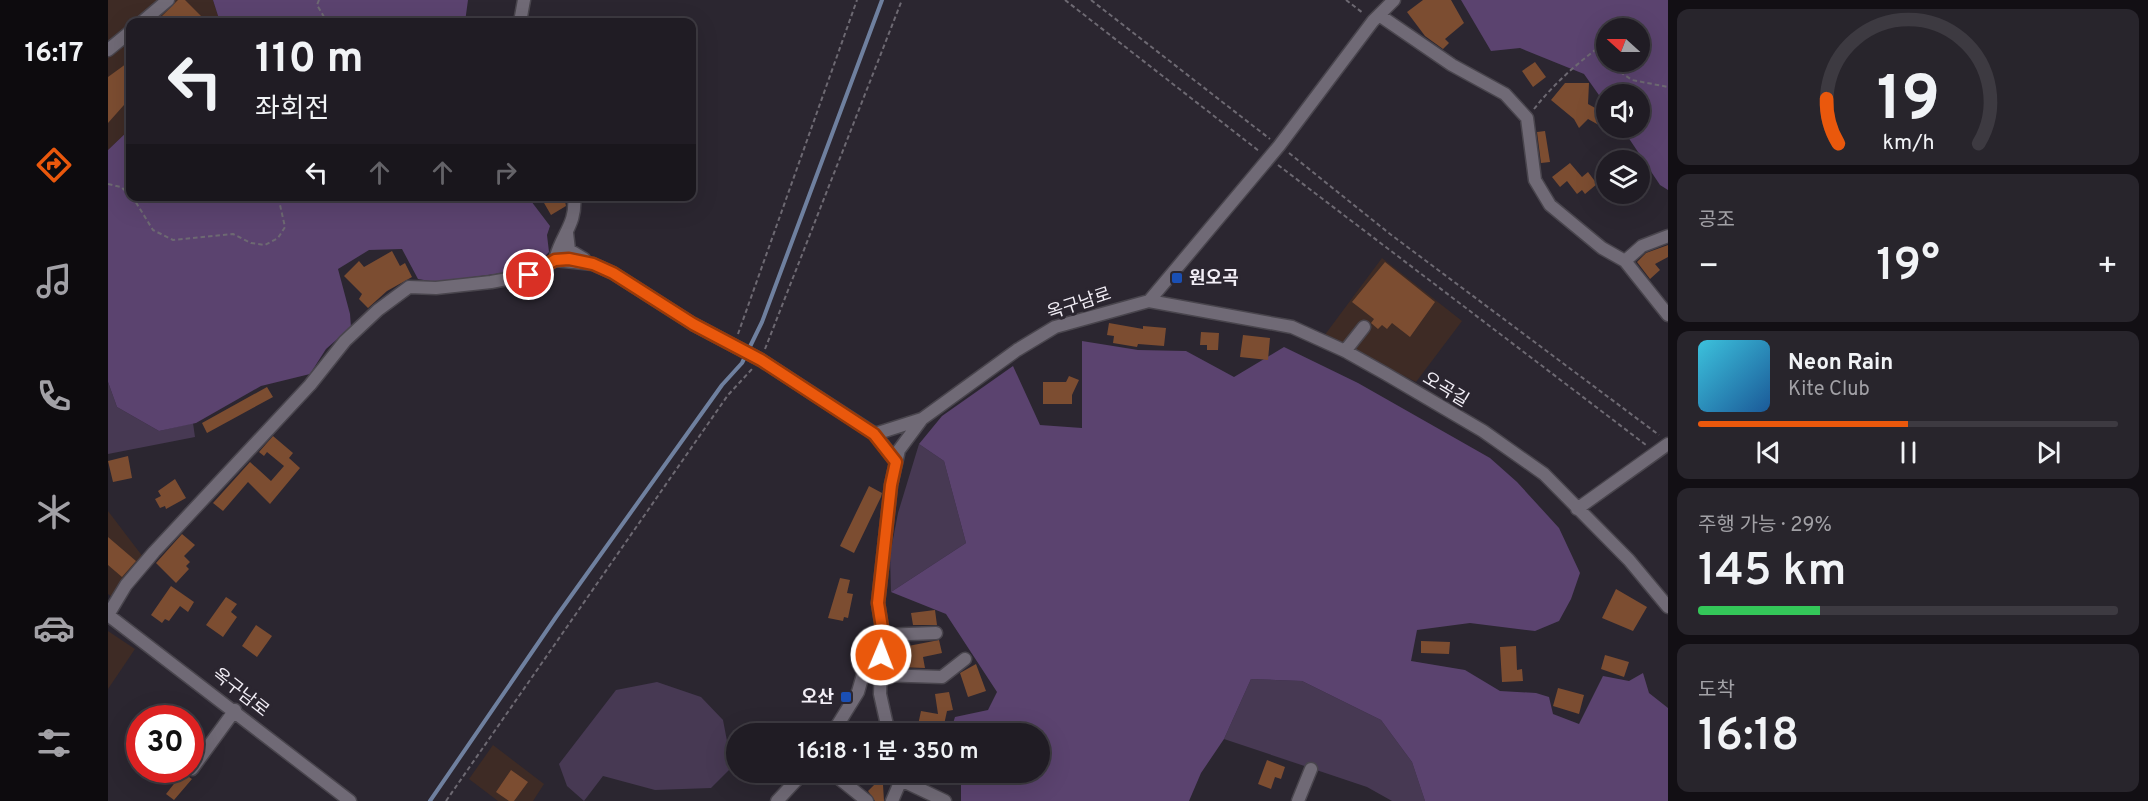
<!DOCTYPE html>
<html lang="ko">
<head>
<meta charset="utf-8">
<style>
  body { margin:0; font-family:Overpass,"Noto Sans KR",sans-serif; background:#28252c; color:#f1f3f6; height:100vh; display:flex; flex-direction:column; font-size:22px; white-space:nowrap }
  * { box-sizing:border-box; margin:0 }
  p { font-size:20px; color:#a2a1a6 }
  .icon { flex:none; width:33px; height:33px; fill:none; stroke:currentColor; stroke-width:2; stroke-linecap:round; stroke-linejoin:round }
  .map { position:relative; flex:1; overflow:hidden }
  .panel { display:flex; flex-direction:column; gap:9px; padding:9px; background:#120f14; width:480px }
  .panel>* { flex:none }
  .guide { position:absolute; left:18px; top:18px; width:570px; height:183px; border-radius:12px; box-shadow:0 6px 24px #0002,0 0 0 2px #3d3a41; background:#201c24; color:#f1f3f6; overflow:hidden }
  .needle { width:39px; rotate:291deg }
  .controls { position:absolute; left:1488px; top:18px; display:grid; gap:12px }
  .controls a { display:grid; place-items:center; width:54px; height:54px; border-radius:50%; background:#201c24; box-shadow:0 6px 24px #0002,0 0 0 2px #3d3a41; font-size:30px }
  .speed { position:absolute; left:18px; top:705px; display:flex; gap:12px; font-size:30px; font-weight:700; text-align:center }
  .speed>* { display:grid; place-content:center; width:78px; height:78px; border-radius:50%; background:#201c24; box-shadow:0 6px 24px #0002,0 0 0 2px #3d3a41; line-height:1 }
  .speed .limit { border:9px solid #d22; background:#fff; color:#111 }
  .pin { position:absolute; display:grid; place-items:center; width:51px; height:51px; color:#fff; margin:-26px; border:3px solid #fff; border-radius:50%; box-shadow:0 2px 6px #0007 }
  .me { position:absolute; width:66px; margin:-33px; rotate:1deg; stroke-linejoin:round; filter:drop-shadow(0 0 4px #0008) }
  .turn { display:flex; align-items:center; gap:21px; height:126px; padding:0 30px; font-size:27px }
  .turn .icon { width:78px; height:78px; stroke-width:2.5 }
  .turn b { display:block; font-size:42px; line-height:51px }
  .lanes { display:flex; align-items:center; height:57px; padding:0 30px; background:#0003; justify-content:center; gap:30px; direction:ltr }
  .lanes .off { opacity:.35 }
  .big { font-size:45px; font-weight:600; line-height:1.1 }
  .panel .card { flex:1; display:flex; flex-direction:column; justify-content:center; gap:9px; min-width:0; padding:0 21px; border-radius:12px; background:#28252c }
  .panel .dial { align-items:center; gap:0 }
  .dial svg { height:156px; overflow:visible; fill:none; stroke:#3d3a41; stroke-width:7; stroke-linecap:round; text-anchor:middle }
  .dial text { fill:#f1f3f6; stroke:none }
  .song { display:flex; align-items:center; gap:18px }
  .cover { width:72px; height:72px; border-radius:9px; background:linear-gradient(135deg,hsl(190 70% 55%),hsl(210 70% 35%)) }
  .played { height:6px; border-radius:3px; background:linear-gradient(90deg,#ea580c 50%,#3d3a41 50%) }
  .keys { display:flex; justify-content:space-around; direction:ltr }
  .heat { display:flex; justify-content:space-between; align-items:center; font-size:33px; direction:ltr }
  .charge { height:9px; border-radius:4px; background:linear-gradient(90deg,#34c759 29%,#3d3a41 0) }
  .trip { position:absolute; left:618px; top:723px; width:324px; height:60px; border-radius:30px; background:#201c24; box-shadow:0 6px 24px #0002,0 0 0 2px #3d3a41; font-weight:600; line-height:60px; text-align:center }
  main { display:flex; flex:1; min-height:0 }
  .menu { display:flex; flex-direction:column; width:108px; justify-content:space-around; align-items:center; background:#0d0b0e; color:#a2a1a6 }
  .menu .icon { width:42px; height:42px }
  .menu .selected { color:#ea580c }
  .menu b { font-size:27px; color:#f1f3f6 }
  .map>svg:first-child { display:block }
  .commercial { fill:#3e2b25 }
  .green { fill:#473953 }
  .forest { fill:#5b436f; fill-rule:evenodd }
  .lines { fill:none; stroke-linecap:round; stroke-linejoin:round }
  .stream { stroke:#6f809f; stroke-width:4 }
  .building { fill:#7c4d31 }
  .minor-casing { stroke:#49454d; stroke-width:15 }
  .path { stroke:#6d6972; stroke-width:2; stroke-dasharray:4.5 3; stroke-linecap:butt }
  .minor { stroke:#706a76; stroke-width:12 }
  .route-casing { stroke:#983908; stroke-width:15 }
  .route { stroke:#ea580c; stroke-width:10 }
  .transit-dot { fill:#1a4fb4; stroke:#2b2630; stroke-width:2 }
  .labels { text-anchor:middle; stroke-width:6; stroke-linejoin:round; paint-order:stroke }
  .poi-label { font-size:18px; font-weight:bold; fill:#f2eef6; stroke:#2b2630; text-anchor:start }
  .street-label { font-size:18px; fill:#f2eef6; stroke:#2b2630 }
</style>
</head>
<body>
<main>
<nav class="menu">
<b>16:17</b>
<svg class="icon selected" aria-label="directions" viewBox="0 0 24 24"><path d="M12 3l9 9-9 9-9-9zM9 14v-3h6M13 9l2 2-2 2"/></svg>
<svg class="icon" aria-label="music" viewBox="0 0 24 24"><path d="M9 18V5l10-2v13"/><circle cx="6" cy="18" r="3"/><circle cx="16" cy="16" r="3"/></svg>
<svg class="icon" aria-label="phone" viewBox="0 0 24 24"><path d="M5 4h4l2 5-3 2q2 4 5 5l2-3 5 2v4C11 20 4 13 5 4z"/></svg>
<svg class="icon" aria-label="climate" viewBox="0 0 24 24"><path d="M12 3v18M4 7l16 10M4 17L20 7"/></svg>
<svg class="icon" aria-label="car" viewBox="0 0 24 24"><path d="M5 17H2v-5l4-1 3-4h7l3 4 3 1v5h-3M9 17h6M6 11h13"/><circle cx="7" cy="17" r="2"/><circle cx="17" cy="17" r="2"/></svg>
<svg class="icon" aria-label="filters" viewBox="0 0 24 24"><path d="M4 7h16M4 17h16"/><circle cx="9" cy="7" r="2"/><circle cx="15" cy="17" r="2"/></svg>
</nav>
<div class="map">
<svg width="1560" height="801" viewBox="0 0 1560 801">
  <rect width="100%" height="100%" fill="#2b2630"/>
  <path class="commercial" d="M0,0H105L112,22H22V129L0,150Z
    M1274,258L1354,321L1308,382L1216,336Z
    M0,511L35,557L4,597L0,594Z
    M0,631L27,649L0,689Z
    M385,745L436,784L425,801H390L361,779Z"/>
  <path class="green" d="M0,382L9,407L51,431L85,423L87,437L0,454Z
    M811,444L836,461L858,543L783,592L782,555L790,513Z
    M1143,679L1194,681L1273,720L1304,762L1317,801H1284L1259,787L1116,739Z
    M549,682L593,697L615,720L624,767L603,788L547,790L495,776L476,801L459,786L451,764L508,690Z"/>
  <path class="forest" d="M105,0H360L357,22H112Z
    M1353,0H1560V190L1552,185L1514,128H1532V94H1498V105L1476,74L1412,48L1383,51ZM1498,28H1532V62H1498Z
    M22,129V196L420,197L442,226L439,235L441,252L425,269L328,282L310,279L294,249L261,250L230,269L242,314L243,327L218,349L202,374L153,386L88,423L51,431L9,407L0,382V150Z
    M974,341L1030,350L1078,351L1126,377L1176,347L1250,383L1382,458L1409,482L1451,528L1472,573L1463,599L1451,621L1427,631L1362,623L1309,630L1303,661L1357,670L1392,691L1428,693L1441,697L1445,714L1471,724L1495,676L1521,681L1535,673L1541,693L1560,708V801H1317L1304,762L1273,720L1194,681L1143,679L1116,739L1093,773L1081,801H853V773L932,772V734L842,733L847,717L880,710L889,692L838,614L783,592L858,543L836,461L811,444L834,416L905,366L932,425L974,428Z"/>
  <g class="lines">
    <path class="stream" d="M322,801L448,617L614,385L634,363L654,322L774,0"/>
  </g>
  <path class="building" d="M70,0H77L99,22H48Z
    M1315,0H1343L1356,23L1337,39L1341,43L1335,49L1317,36L1299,12Z
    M22,61V111L16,105L0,123V77Z
    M1427,62L1438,77L1425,87L1414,71Z
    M1457,83H1481L1480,104L1498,114V129L1480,119L1471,128L1466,119L1443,100Z
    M1437,131L1442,162L1433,163L1429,132Z
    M1462,163L1474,177L1480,172L1489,184L1477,194L1474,190L1469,194L1459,181L1452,187L1444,177Z
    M432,196H456L458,206L443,215Z
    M1560,245V257L1547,264L1552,270L1542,279L1529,262L1538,253Z
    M284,251L292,266L297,263L304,277L279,291L260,308L251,299L254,294L236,276L251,261L256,267Z
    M1277,262L1327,302L1302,337L1284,323L1279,329L1274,325L1270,329L1263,323L1266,319L1244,302Z
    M1001,323L1035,329V326L1058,328L1056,346L1030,344L1029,347L1005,343L1006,336L999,335Z
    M1093,332L1111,333L1110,350H1099V345H1092Z
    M1135,335L1162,338L1160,360L1132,357Z
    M961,376L971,380L964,395V404H935V382H958Z
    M159,387L165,397L99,433L94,423Z
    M165,436L185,453L181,458L192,468L162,504L140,482L115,511L105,503L142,462L163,481L176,466L159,452L156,456L151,452Z
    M20,456L24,478L5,482L0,461Z
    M67,479L78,498L58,509L57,506L52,508L47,499L53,496L50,491Z
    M761,486L774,493L773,497L746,553L732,546Z
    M74,534L87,545L76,556L82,562L78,566L81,569L68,583L48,563Z
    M0,537L28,561L14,577L0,565Z
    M732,578L742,580L739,593L745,594L740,618L736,617L735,621L720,618Z
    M63,586L86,602L80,612L72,606L61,621L57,619L54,623L43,615Z
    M1508,589L1539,607L1525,631L1494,618Z
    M118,597L129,604L123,612L129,617L115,637L98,625Z
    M827,610L829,625H805L803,613Z
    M148,625L164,636L149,657L134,646Z
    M831,640L834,653L815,657L817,668L789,667V664L793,663L790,648Z
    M1313,641L1342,642L1341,654L1313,653Z
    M1408,646L1409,670L1414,669L1415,681L1394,682L1392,647Z
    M1497,655L1521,662L1516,677L1493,669Z
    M868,664L878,691L860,697L852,673Z
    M1450,688L1476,695L1471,714L1445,706Z
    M841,692L845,710L839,711L834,734L833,729L810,725L813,711L830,714L827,694Z
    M1159,760L1177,767L1173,779L1167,777L1163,789L1150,784Z
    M55,770H71L84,779L66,800L58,794L69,780Z
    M403,770L420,782L406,801H401L388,792Z
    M770,781L775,785L776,801H767L760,791Z"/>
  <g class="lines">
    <g class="minor-casing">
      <path id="minor" d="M1271,15L1344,65L1397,94L1419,118L1427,180L1442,205L1494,248L1517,261L1560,315
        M34,22L60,0
        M412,22L416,0
        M0,50L22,32
        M459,233L461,250L476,259
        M447,260C453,234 469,225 466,196
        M1517,261L1534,246L1560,236
        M1041,301L1184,327L1237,351L1278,374L1375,431L1436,474L1521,560L1560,607
        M1237,351L1256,327
        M767,434L814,419
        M1469,509L1560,444
        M0,615L18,585L46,552L202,385L237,341L270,310L301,287L328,288L383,282L421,275L447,260L485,264L505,273L585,324L653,360L767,434L788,462
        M0,615L242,801
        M774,632L772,694L781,734
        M774,635L828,633
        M772,675L834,677L857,659
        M724,734L750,692L760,657L774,628L770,603L783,485L791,450L814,419L909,350L947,327L1041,301L1171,146L1265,21L1286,0
        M84,769L127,710
        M723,772L759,801
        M791,772L793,780L837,801
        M669,801L696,772
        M784,801L793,780
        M1190,801L1203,769"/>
    </g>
    <path class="path" d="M211,0L209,5L219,22
      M957,0L1151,151
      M983,0L1162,139
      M1238,0L1255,13
      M1502,62L1503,66L1524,80L1560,87
      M1426,109C1444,86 1467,65 1490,48L1498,50
      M1181,153L1282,234L1551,435
      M1170,165L1538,445
      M0,184L13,187L22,195
      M24,196L45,230L65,240L125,234L143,243L157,245L170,238L177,227L170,196
      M630,334L749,0
      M657,349L794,0
      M338,801L620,395L645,368"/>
    <use href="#minor" class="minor"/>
  </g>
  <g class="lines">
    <g class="route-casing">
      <path id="route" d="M421,275L447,260L461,259L485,264L505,273L585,324L653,360L766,434L788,462L783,485L770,603L774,628L773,655"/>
    </g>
    <use href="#route" class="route"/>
  </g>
  <g class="transit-dot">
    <rect x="1063" y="272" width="12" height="12" rx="3"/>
    <rect x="732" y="691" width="12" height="12" rx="3"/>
  </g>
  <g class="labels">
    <g class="poi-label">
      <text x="1081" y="284">원오곡</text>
      <text x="726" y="703" text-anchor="end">오산</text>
    </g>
    <g class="street-label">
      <text transform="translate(971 303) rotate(-18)" y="6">옥구남로</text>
      <text transform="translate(1338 389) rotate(31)" y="6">오곡길</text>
      <text transform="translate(133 692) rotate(38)" y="6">옥구남로</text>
    </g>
  </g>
</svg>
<div class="controls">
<a><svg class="needle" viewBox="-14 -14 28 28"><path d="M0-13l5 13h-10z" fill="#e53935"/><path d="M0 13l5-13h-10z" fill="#a2a1a6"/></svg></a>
<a><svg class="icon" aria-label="sound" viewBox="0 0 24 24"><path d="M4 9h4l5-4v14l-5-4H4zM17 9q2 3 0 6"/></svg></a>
<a><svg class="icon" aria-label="layers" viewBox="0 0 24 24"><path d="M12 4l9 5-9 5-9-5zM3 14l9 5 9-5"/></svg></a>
</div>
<div class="speed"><div class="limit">30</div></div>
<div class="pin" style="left:421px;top:275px;background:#d93025"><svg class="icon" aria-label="arrive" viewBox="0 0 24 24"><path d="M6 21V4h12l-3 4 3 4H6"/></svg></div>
<svg class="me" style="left:773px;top:655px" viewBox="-20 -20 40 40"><circle r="17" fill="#ea580c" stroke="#fff" stroke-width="3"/><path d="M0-11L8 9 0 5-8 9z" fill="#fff"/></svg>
<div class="trip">16:18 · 1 분 · 350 m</div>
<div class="guide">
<div class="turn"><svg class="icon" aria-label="left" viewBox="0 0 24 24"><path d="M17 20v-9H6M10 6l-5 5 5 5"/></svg><div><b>110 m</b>좌회전</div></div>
<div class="lanes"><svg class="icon" aria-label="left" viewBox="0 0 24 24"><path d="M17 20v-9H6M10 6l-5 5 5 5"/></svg><svg class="icon off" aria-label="ahead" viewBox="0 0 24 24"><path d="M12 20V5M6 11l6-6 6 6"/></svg><svg class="icon off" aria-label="ahead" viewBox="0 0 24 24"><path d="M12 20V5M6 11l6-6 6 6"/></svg><svg class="icon off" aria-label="right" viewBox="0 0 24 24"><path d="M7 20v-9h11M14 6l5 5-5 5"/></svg></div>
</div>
</div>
<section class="panel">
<div class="card dial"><svg viewBox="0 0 100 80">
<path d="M14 69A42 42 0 1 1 86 69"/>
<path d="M14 69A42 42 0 0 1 8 46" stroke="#ea580c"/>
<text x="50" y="56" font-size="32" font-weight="700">19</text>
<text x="50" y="72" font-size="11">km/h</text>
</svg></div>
<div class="card"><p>공조</p>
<div class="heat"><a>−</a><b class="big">19°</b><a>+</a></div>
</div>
<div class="card">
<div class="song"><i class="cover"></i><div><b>Neon Rain</b><p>Kite Club</p></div></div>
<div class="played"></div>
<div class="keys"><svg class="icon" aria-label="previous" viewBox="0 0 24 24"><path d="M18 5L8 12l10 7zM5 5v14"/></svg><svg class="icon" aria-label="pause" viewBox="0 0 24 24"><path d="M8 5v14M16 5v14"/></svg><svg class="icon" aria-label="next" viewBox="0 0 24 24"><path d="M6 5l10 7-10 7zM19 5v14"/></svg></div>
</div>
<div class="card"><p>주행 가능 · 29%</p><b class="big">145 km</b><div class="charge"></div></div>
<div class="card"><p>도착</p><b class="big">16:18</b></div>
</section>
</main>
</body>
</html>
